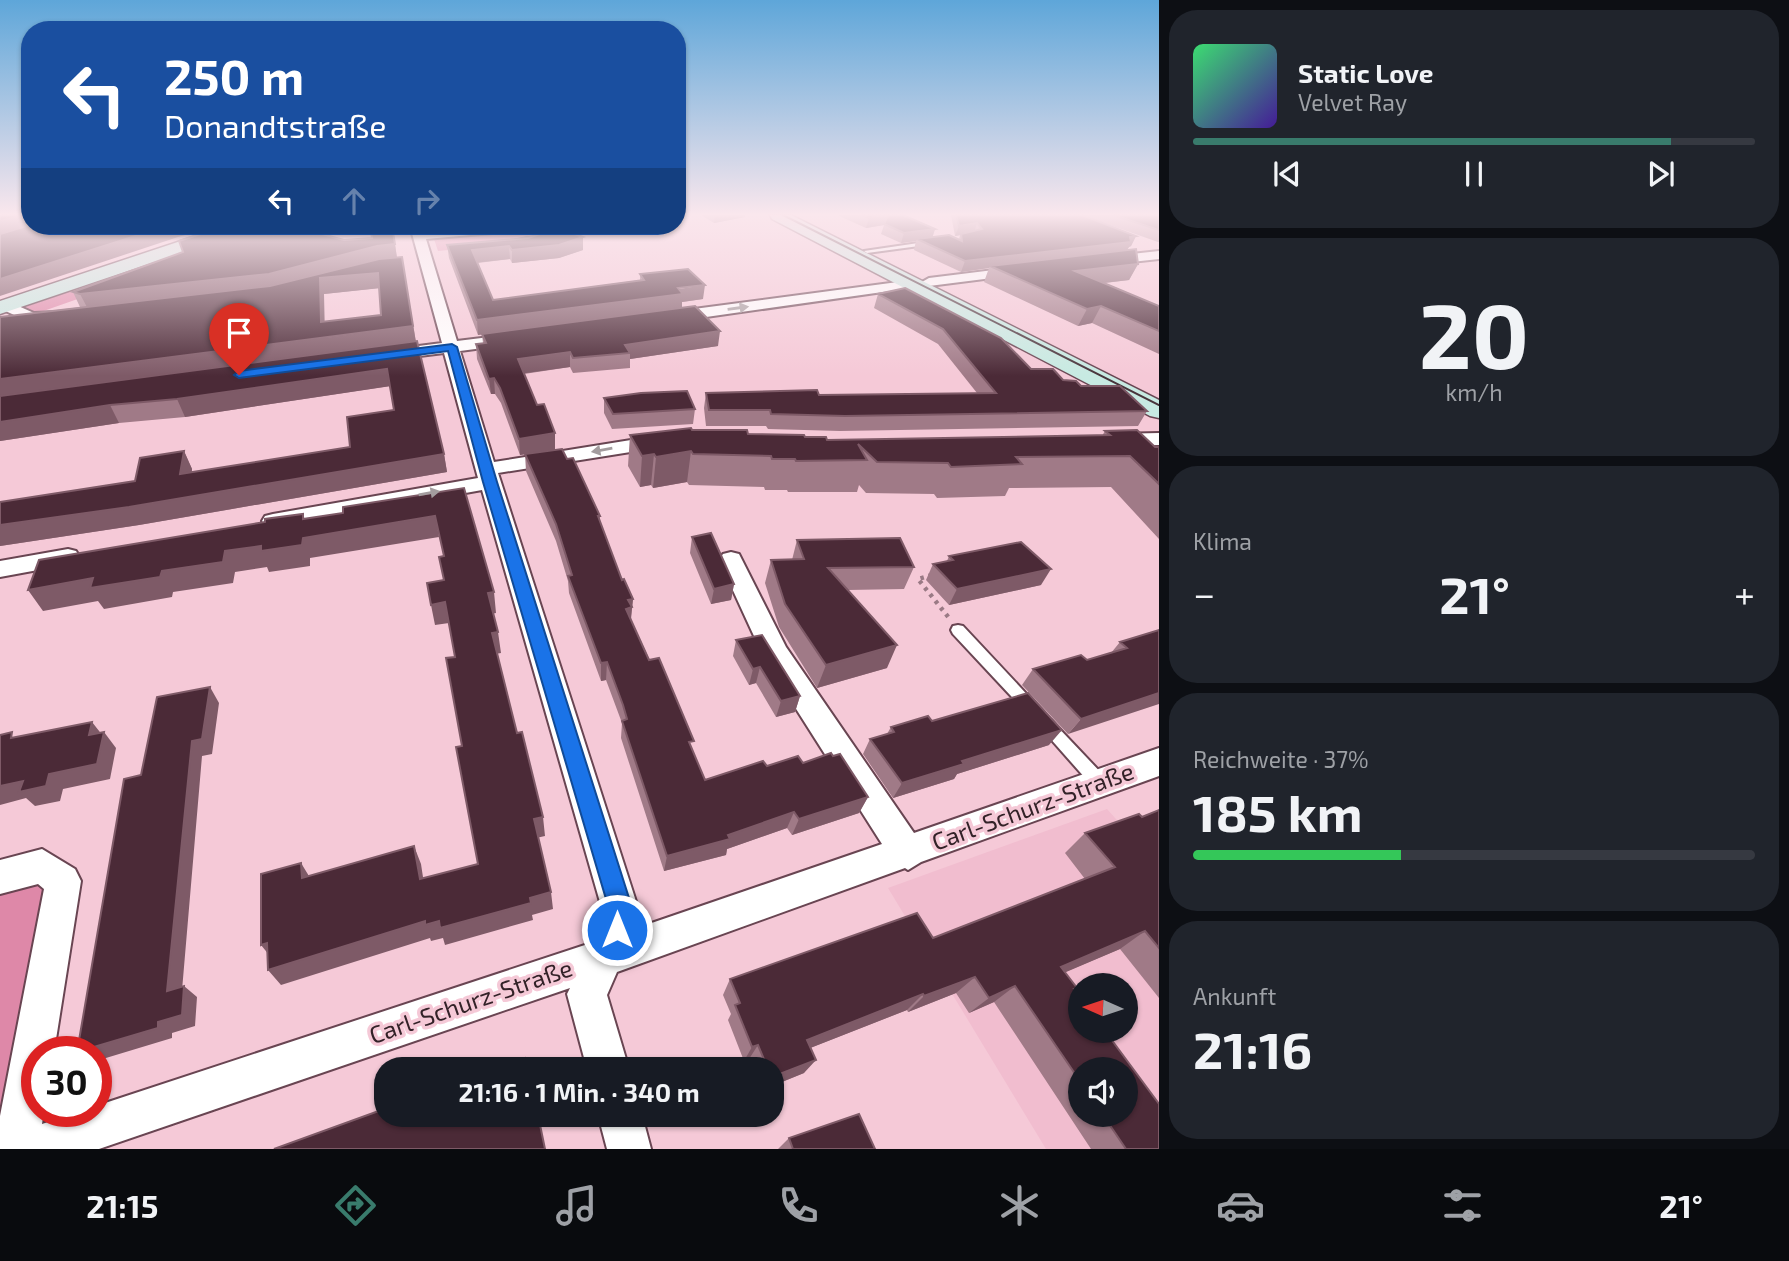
<!DOCTYPE html>
<html lang="de">
<head>
<meta charset="utf-8">
<style>
  body { margin:0; font-family:"Exo 2",sans-serif; background:#20242c; color:#f1f3f6; height:100vh; display:flex; flex-direction:column; font-size:26px; white-space:nowrap }
  * { box-sizing:border-box; margin:0 }
  p { font-size:23px; color:#9ea1a6 }
  .icon { flex:none; width:38px; height:38px; fill:none; stroke:currentColor; stroke-width:2; stroke-linecap:round; stroke-linejoin:round }
  .map { position:relative; flex:1; overflow:hidden }
  .side { display:flex; flex-direction:column; gap:10px; padding:10px; background:#0d0f14; width:630px }
  .side>* { flex:none }
  .hud { position:absolute; left:21px; top:21px; width:665px; height:214px; border-radius:28px; box-shadow:0 2px 5px #0004; background:#1a4fa0; color:#fff; overflow:hidden }
  .needle { width:46px; rotate:273deg }
  .tools { position:absolute; left:1068px; top:973px; display:grid; gap:14px }
  .tools a { display:grid; place-items:center; width:70px; height:70px; border-radius:50%; background:#171b24; box-shadow:0 2px 5px #0004; font-size:35px }
  .speed { position:absolute; left:21px; top:1036px; display:flex; gap:14px; font-size:35px; font-weight:700; text-align:center }
  .speed>* { display:grid; place-content:center; width:91px; height:91px; border-radius:50%; background:#171b24; box-shadow:0 2px 5px #0004; line-height:1 }
  .speed .limit { border:10px solid #d22; background:#fff; color:#111 }
  .pin { position:absolute; display:grid; place-items:center; width:60px; height:60px; color:#fff; margin:-72px -30px; border-radius:50% 50% 50% 0; rotate:-45deg; box-shadow:0 0 7px #0007 }
  .pin .icon { rotate:45deg }
  .me { position:absolute; width:77px; margin:-38px; rotate:0deg; stroke-linejoin:round; filter:drop-shadow(0 0 5px #0008) }
  .turn { display:flex; align-items:center; gap:24px; height:147px; padding:0 28px; font-size:32px }
  .turn .icon { width:91px; height:91px; stroke-width:2.5 }
  .turn b { display:block; font-size:49px; line-height:60px }
  .lanes { display:flex; align-items:center; height:66px; padding:0 28px; background:#0003; justify-content:center; gap:35px; direction:ltr }
  .lanes .off { opacity:.35 }
  .big { font-size:52px; font-weight:700; line-height:1.1 }
  .side .widget { flex:1; display:flex; flex-direction:column; justify-content:center; gap:10px; min-width:0; padding:0 24px; border-radius:28px; background:#20242c }
  .side .dial { align-items:center; gap:0 }
  .dial b { font-size:91px; line-height:1 }
  .song { display:flex; align-items:center; gap:21px }
  .cover { width:84px; height:84px; border-radius:10px; background:linear-gradient(135deg,hsl(140 70% 55%),hsl(260 70% 35%)) }
  .played { height:7px; border-radius:4px; background:linear-gradient(90deg,#397b6c 85%,#363941 85%) }
  .keys { display:flex; justify-content:space-around; direction:ltr }
  .heat { display:flex; justify-content:space-between; align-items:center; font-size:38px; direction:ltr }
  .charge { height:10px; border-radius:5px; background:linear-gradient(90deg,#34c759 37%,#363941 0) }
  .trip { position:absolute; left:374px; top:1057px; width:410px; height:70px; border-radius:28px; background:#171b24; box-shadow:0 2px 5px #0004; font-weight:700; line-height:70px; text-align:center }
  .tabs { display:flex; height:112px; justify-content:space-around; align-items:center; background:#090b0e; color:#9ea1a6 }
  .tabs .icon { width:49px; height:49px }
  .tabs .current { color:#397b6c }
  .tabs b { font-size:32px; color:#f1f3f6 }
  main { display:flex; flex:1; min-height:0 }
  .map>svg:first-child { display:block }
  .built { fill:#f1bdcf; fill-rule:evenodd }
  .green { fill:#de88a8 }
  .lines { fill:none; stroke-linecap:round; stroke-linejoin:round }
  .lane-casing { stroke:#694552; stroke-width:4 }
  .street-casing { stroke:#694552; stroke-width:4 }
  .secondary-casing { stroke:#694552; stroke-width:3 }
  .path { stroke:#9a7a85; stroke-width:4.5; stroke-dasharray:3.5 5; stroke-linecap:butt }
  .lane { fill:#fff; fill-rule:evenodd }
  .street { fill:#fff; fill-rule:evenodd }
  .secondary { fill:#c7eae2; fill-rule:evenodd }
  .tram { stroke:#48343b; stroke-width:2 }
  .wall { fill:#a07a87; fill-rule:evenodd }
  .shaded-wall { fill:#7e5a67 }
  .building { fill:#4b2a37; stroke:#7e5a67; stroke-width:2; fill-rule:evenodd }
  .oneway { fill:#a39c9e }
  .route { fill:#1a73e8; stroke:#114b97; stroke-width:2 }
  .labels { text-anchor:middle; stroke-width:7; stroke-linejoin:round; paint-order:stroke }
  .near-street-label { font-size:24px; fill:#332228; stroke:#f5c9d7 }
</style>
</head>
<body>
<main>
<div class="map">
<svg width="1159" height="1149" viewBox="0 0 1159 1149">
  <rect width="100%" height="100%" fill="#f5c9d7"/>
  <path class="built" d="M1107,809L1159,867V1149H1046L888,888ZM1080,985H1125V1031H1080ZM1080,1069H1125V1115H1080Z"/>
  <path class="green" d="M259,226H285L35,314L22,308Z
    M519,228L539,235L521,243L438,251L433,236Z
    M40,883L51,899L0,1130V885Z"/>
  <g class="lines">
    <g class="lane-casing">
      <path id="lane" d="M932,241L934,242V244L867,253L864,251Z
        M958,625L963,626L1034,702L1036,706L1034,710L1029,712L1024,710L953,634L951,630L953,626Z
        M1046,718L1051,720L1106,778L1108,783L1106,788L1100,790L1094,788L1041,728L1039,724L1041,720Z"/>
    </g>
    <g class="street-casing">
      <path id="street" d="M410,226H422L424,232C449,230 533,217 549,232L546,242L515,249L509,245L510,242L535,236L536,234L517,231L426,239L457,341L514,334L522,339L514,344L460,351L494,462L662,435L669,437L672,441L669,445L662,447L498,473L641,917L637,928L882,844L765,660L719,560L723,554L731,552L739,554L786,647L914,833L1159,748V776L921,862L908,870L905,868L617,972L607,995L629,1069H587L567,994L570,988L99,1149H0V1116L44,889L38,884L0,894V860L42,849L75,869L81,881L54,1052H37V1111H44L42,1124L81,1111H96V1106L591,943L604,916L482,490L273,528L265,526L262,521L265,516L273,514L478,478L444,353L387,360L379,355L387,350L442,343Z
        M1159,251V259L1104,265L1097,261L1104,257Z
        M1019,267L1024,268V274L929,286L922,282L929,278Z
        M913,280L920,284L918,287L671,322L663,317L671,312Z
        M7,301L34,313L57,312L65,317C47,332 19,318 2,309L0,305Z
        M1159,433V445L1114,446L1107,444L1104,440L1107,436L1114,434Z
        M68,549L76,551L80,557L76,563L0,577V561Z
        M598,1115H642L651,1149H607Z"/>
    </g>
    <g class="secondary-casing">
      <path id="secondary" d="M770,215H791L1159,400V418L1150,416L772,219Z
        M226,226H252L249,230L0,314V301Z"/>
    </g>
    <path class="path" d="M932,575L918,579L949,618"/>
    <use href="#lane" class="lane"/>
    <use href="#street" class="street"/>
    <use href="#secondary" class="secondary"/>
    <path class="tram" d="M783,215L1159,405"/>
  </g>
  <path class="wall" d="M701,215H745V217L714,223Z
    M837,215H903L935,229L932,237L959,239L960,235L955,236L951,215H1159V242H1158L1104,223L1136,236L1131,246L1129,247L1127,250L1138,264L1129,280L1105,283L1159,306V354L1092,323L1078,326L984,282L989,268L961,272L914,250L916,241L901,243L881,234L884,225L866,228Z
    M225,226H312L304,229L344,240L372,238L392,226L397,257H402L416,342L444,454L447,472L139,525L0,546V502L135,481L184,451L192,469V472L350,447L394,410L390,386L185,417L119,423L0,441V317L81,307H80L73,292L183,252ZM379,288L381,315L324,322V294Z
    M542,226H566L560,228L583,237V250L559,258L512,263L510,259L478,263L493,300L640,280V274L703,299L682,302V308L718,346L630,359V368L573,373L570,367L524,374L537,405L555,433V450L567,459L600,516V523L622,580L633,599L631,620L692,750L705,780L767,766L803,763L868,797L859,813L792,835L787,828L727,849L726,855L664,871L621,738L622,723L606,680L601,681L569,593L568,581L556,541L526,471L525,454L520,455L501,403L495,394H491L477,359L476,344L483,343L482,334L478,335L449,258L447,245L528,238L546,232L548,229Z
    M878,294L1031,369L1063,380L1147,411L1138,426L840,431L768,429L766,426H706L704,408L706,393L819,395L977,393L938,344L874,308Z
    M604,398L695,409L693,424L612,429L604,413Z
    M692,430L805,437L827,440L1102,436L1105,431L1155,447H1159V539L1111,487L1009,488L1005,496L937,498L934,494L866,493L859,485L857,492H788L787,490H765L764,487L689,485L687,482L653,488L651,485L640,487L628,466L630,435Z
    M692,537L734,584L731,600L711,604L690,553Z
    M797,540L914,567L904,589L848,590L887,668L817,688L779,627L765,583L771,560H792Z
    M949,556L1041,585L949,605L926,580L933,564L947,561Z
    M1159,630L1068,734L1022,685L1033,669L1087,660L1111,653L1120,642Z
    M736,640L800,696L795,712L776,717L756,683L749,685L733,656Z
    M932,721L1049,745L957,774L954,779L893,798L863,754L870,739L887,734L891,727Z
    M1159,810V998L1120,949L1065,972L1077,988L1074,990L1159,1149H1091L994,1002L969,1013L956,993L908,1012L907,1010L810,1048L804,1073L772,1086V1069H753L749,1059L744,1061L728,1020L731,1014L723,995L730,979L933,938L1085,879L1065,853L1085,833L1142,817ZM1080,1069L1125,1115H1080Z
    M789,1138L875,1149H778Z"/>
  <path class="shaded-wall" d="M26,215H30V226L0,237V221Z
    M715,215H745V217L714,223Z
    M888,215L884,225L866,228L869,218Z
    M977,223L974,233L955,236L959,226Z
    M167,226H218L178,237L0,296V279Z
    M288,226H312L290,234Z
    M935,229L932,239H917L916,241L901,243L904,233Z
    M1136,236L1131,246L1129,247L1125,253L990,266L989,268L961,272L965,261Z
    M583,237V250L559,258L512,263V250Z
    M395,244L397,259L274,288L88,309L80,294L377,246Z
    M509,246L510,259L473,263L472,250Z
    M402,257L416,343L0,397V379L321,322L320,278L378,273L381,288L324,294L325,338L413,326Z
    M1138,264L1129,280L1068,287L1075,271Z
    M705,285L703,299L682,302V308L478,335L477,320Z
    M1101,306L1092,323L1078,326L1087,309Z
    M720,331L718,346L630,359V353L625,345Z
    M570,352V367L519,374L518,359Z
    M387,369L391,386L185,417L177,399Z
    M494,378L495,394H491L489,379Z
    M110,405L119,423L0,441V422Z
    M555,433V450L520,455L519,439Z
    M184,451L192,469L189,492L180,474Z
    M691,451L687,482L653,488L656,457Z
    M444,454L447,472L139,525L0,546V525Z
    M654,454L651,485L640,487L642,456Z
    M303,514L310,535L435,516L439,537L310,558V566L269,572L267,567L235,572L233,583L173,592L172,597L104,609L98,601L43,611L28,590L93,578L162,571L225,551L303,519Z
    M1051,569L1041,585L949,605L957,589Z
    M734,584L731,600L711,604L714,589Z
    M494,592L496,613L491,614L488,593Z
    M633,599L630,625L626,609L628,600Z
    M445,602L449,623L435,625L431,605Z
    M498,632L501,653L495,654L492,633Z
    M897,645L887,668L817,688L826,665Z
    M607,662L606,680L601,681V663Z
    M760,667L756,683L749,685L753,669Z
    M210,687L219,703L212,754L202,756L181,1002L167,991L192,741Z
    M1159,693V704L1068,734L1081,719Z
    M800,696L795,712L776,717L781,701Z
    M92,722L103,736L104,732L116,748L110,779L63,789L60,801L35,806L26,798L0,805V786L49,774L89,735Z
    M1062,730L1049,745L957,774L954,779L893,798L902,783L962,761Z
    M868,797L859,813L792,835L799,819Z
    M794,812L787,828L727,849L726,855L664,871L667,856Z
    M543,817L545,836L536,838L534,819Z
    M414,846L421,864L426,897L420,879Z
    M301,863L312,881L302,878Z
    M551,892L553,909L532,915L533,920L445,945L443,938L431,941L430,938L281,985L268,970L425,921L530,898Z
    M1145,931L1120,949L1038,984L1061,967Z
    M267,943L274,961L261,945Z
    M975,977L956,993L908,1012L924,996Z
    M184,986L197,997L195,1026L172,1033V1038L96,1061V1052H79L158,1022Z
    M1015,986L994,1002L969,1013L989,998Z
    M923,994L907,1010L795,1054L807,1040Z
    M758,1045L749,1059L744,1061L752,1047Z
    M816,1060L804,1073L772,1086V1077Z"/>
  <path class="building" d="M0,215H26L0,221Z
    M861,215H903L935,229L904,233L884,224L888,215L869,218Z
    M956,215H1082L1136,236L1130,237L1131,242L965,261L917,239L949,235L962,241L961,234L982,229L977,223L959,226Z
    M1113,215H1159V230Z
    M30,225V226H167L0,279V234Z
    M225,226H293L344,240L372,238L370,226H392L395,244L377,246L269,274L80,294L73,292L183,252L179,241Z
    M549,226H553L583,237L559,245L512,250L509,246L472,250L493,300L644,280L640,274L688,269L705,285L678,288L683,294L477,320L447,245L528,238L546,232Z
    M1136,249L1138,264L1075,271L1159,306V331L1101,306L1087,309L990,266Z
    M402,257L413,326L0,379V317L270,286L379,259ZM378,273L381,315L321,322L320,278Z
    M905,288L1001,338L1031,369H1053L1063,380L1076,381L1081,386H1120L1147,411L845,416L771,414L770,410H709L706,393L817,390L819,395L996,393L943,329L878,294Z
    M695,306L720,331L625,345L630,353L573,358L570,352L518,359L537,405L544,404L555,433L519,439L500,388L494,378L489,379L476,344L486,343L482,334Z
    M417,341L444,454L129,507L0,525V502L135,481L140,458L184,451L180,474L350,447L347,417L394,410L387,369L177,399L110,405L0,422V396Z
    M687,391L695,409L613,414L604,398L641,393Z
    M691,428L692,430H747L748,434L804,435L805,437H826L827,440L1110,435L1105,431L1137,430L1155,447H1159V484L1130,456L1016,457L1022,464L951,467L948,463L877,462L858,444L867,460L796,461L795,459H772L771,456L693,454L691,451L656,457L654,454L642,456L630,435Z
    M562,449L567,459L573,458L600,516H598L622,580L624,579L633,599L628,600L632,607L626,609L649,660L659,658L694,741L689,742L705,780L763,761L767,766L798,756L803,763L831,753L833,756L840,754L868,797L799,819L794,812L728,835L730,839L667,856L622,721L627,719L623,705L607,662L601,663L568,576L572,575L556,524L525,454Z
    M464,488L494,592L488,593L498,632L492,633L517,733L522,732L543,817L534,819L551,892L530,898L531,903L440,928L439,921L425,925V921L268,970L267,943L261,945V874L301,863L302,878L414,846L420,879L478,864L456,747L462,746L446,658L455,657L445,602L431,605L427,583L444,580L439,557L444,556L435,516L303,538L302,545L261,551V546L225,551L223,562L162,571L160,577L90,588L93,578L28,590L39,560L265,522V519L303,514V519L343,513V507Z
    M711,533L734,584L714,589L692,537Z
    M900,538L914,567L828,568L897,645L826,665L785,604L771,560L804,559L797,540Z
    M1021,542L1051,569L957,589L933,564L953,560L949,556Z
    M1159,630V693L1081,719L1033,669L1081,655L1087,660L1127,648L1120,642Z
    M762,635L800,696L781,701L760,667L753,669L736,640Z
    M210,687L202,739L192,741L167,991L184,986L182,1015L158,1022V1028L77,1052L124,779L141,775L157,697Z
    M1028,693L1062,730L962,761L964,764L902,783L870,739L894,732L891,727L928,716L932,721Z
    M92,722L89,735L104,732L97,764L49,774L46,786L19,792L23,781L0,786V735L12,732L11,738Z
    M1159,810V948L1145,931L1061,967L1077,988L1074,989L1080,997V1031H1105L1159,1104V1149H1126L1103,1115H1125V1069H1080V1081L1015,986L989,998L975,977L924,996L923,994L807,1040L816,1060L772,1077V1069H768L758,1045L752,1047L735,1005L740,1003L730,979L917,913L933,938L1115,867L1085,833L1139,814L1142,817Z
    M525,1058L528,1069H494Z
    M387,1108V1115H538L545,1149H274Z
    M859,1114L875,1149H793L789,1138Z"/>
  <defs><path id="oneway-solid" d="M-6-.8H1V-3.2L6.5 0L1 3.2V.8H-6Z" transform="scale(1.75)"/></defs>
  <g class="oneway">
    <use href="#oneway-solid" transform="translate(738 308) rotate(-8)"/>
    <use href="#oneway-solid" transform="translate(602 450) rotate(170)"/>
    <use href="#oneway-solid" transform="translate(429 493) rotate(-10)"/>
  </g>
  <linearGradient id="sky" x2="0" y2="1"><stop stop-color="#5ea6d9"/><stop offset="0.57" stop-color="#fae7ed"/><stop offset="1" stop-color="#fae7ed" stop-opacity="0"/></linearGradient>
  <rect width="1159" height="376" fill="url(#sky)"/>
  <path class="route" d="M452,344L457,347L497,482L635,917L626,938L617,942L609,938L605,930L611,916L483,482L448,351L239,378L234,375L239,371Z"/>
  <g class="labels">
    <g class="near-street-label">
      <text transform="translate(1033 807) rotate(-20)" y="8">Carl-Schurz-Straße</text>
      <text transform="translate(471 1002) rotate(-19)" y="8">Carl-Schurz-Straße</text>
    </g>
  </g>
</svg>
<div class="tools">
<a><svg class="needle" viewBox="-14 -14 28 28"><path d="M0-13l5 13h-10z" fill="#e53935"/><path d="M0 13l5-13h-10z" fill="#9ea1a6"/></svg></a>
<a><svg class="icon" aria-label="sound" viewBox="0 0 24 24"><path d="M4 9h4l5-4v14l-5-4H4zM17 9q2 3 0 6"/></svg></a>
</div>
<div class="speed"><div class="limit">30</div></div>
<div class="pin" style="left:239px;top:375px;background:#d93025"><svg class="icon" aria-label="arrive" viewBox="0 0 24 24"><path d="M6 21V4h12l-3 4 3 4H6"/></svg></div>
<svg class="me" style="left:617px;top:930px" viewBox="-20 -20 40 40"><circle r="17" fill="#1a73e8" stroke="#fff" stroke-width="3"/><path d="M0-11L8 9 0 5-8 9z" fill="#fff"/></svg>
<div class="trip">21:16 · 1 Min. · 340 m</div>
<div class="hud">
<div class="turn"><svg class="icon" aria-label="left" viewBox="0 0 24 24"><path d="M17 20v-9H6M10 6l-5 5 5 5"/></svg><div><b>250 m</b>Donandtstraße</div></div>
<div class="lanes"><svg class="icon" aria-label="left" viewBox="0 0 24 24"><path d="M17 20v-9H6M10 6l-5 5 5 5"/></svg><svg class="icon off" aria-label="ahead" viewBox="0 0 24 24"><path d="M12 20V5M6 11l6-6 6 6"/></svg><svg class="icon off" aria-label="right" viewBox="0 0 24 24"><path d="M7 20v-9h11M14 6l5 5-5 5"/></svg></div>
</div>
</div>
<section class="side">
<div class="widget">
<div class="song"><i class="cover"></i><div><b>Static Love</b><p>Velvet Ray</p></div></div>
<div class="played"></div>
<div class="keys"><svg class="icon" aria-label="previous" viewBox="0 0 24 24"><path d="M18 5L8 12l10 7zM5 5v14"/></svg><svg class="icon" aria-label="pause" viewBox="0 0 24 24"><path d="M8 5v14M16 5v14"/></svg><svg class="icon" aria-label="next" viewBox="0 0 24 24"><path d="M6 5l10 7-10 7zM19 5v14"/></svg></div>
</div>
<div class="widget dial"><b>20</b><p>km/h</p></div>
<div class="widget"><p>Klima</p>
<div class="heat"><a>−</a><b class="big">21°</b><a>+</a></div>
</div>
<div class="widget"><p>Reichweite · 37%</p><b class="big">185 km</b><div class="charge"></div></div>
<div class="widget"><p>Ankunft</p><b class="big">21:16</b></div>
</section>
</main>
<nav class="tabs">
<b>21:15</b>
<svg class="icon current" aria-label="directions" viewBox="0 0 24 24"><path d="M12 3l9 9-9 9-9-9zM9 14v-3h6M13 9l2 2-2 2"/></svg>
<svg class="icon" aria-label="music" viewBox="0 0 24 24"><path d="M9 18V5l10-2v13"/><circle cx="6" cy="18" r="3"/><circle cx="16" cy="16" r="3"/></svg>
<svg class="icon" aria-label="phone" viewBox="0 0 24 24"><path d="M5 4h4l2 5-3 2q2 4 5 5l2-3 5 2v4C11 20 4 13 5 4z"/></svg>
<svg class="icon" aria-label="climate" viewBox="0 0 24 24"><path d="M12 3v18M4 7l16 10M4 17L20 7"/></svg>
<svg class="icon" aria-label="car" viewBox="0 0 24 24"><path d="M5 17H2v-5l4-1 3-4h7l3 4 3 1v5h-3M9 17h6M6 11h13"/><circle cx="7" cy="17" r="2"/><circle cx="17" cy="17" r="2"/></svg>
<svg class="icon" aria-label="filters" viewBox="0 0 24 24"><path d="M4 7h16M4 17h16"/><circle cx="9" cy="7" r="2"/><circle cx="15" cy="17" r="2"/></svg>
<b>21°</b>
</nav>
</body>
</html>
